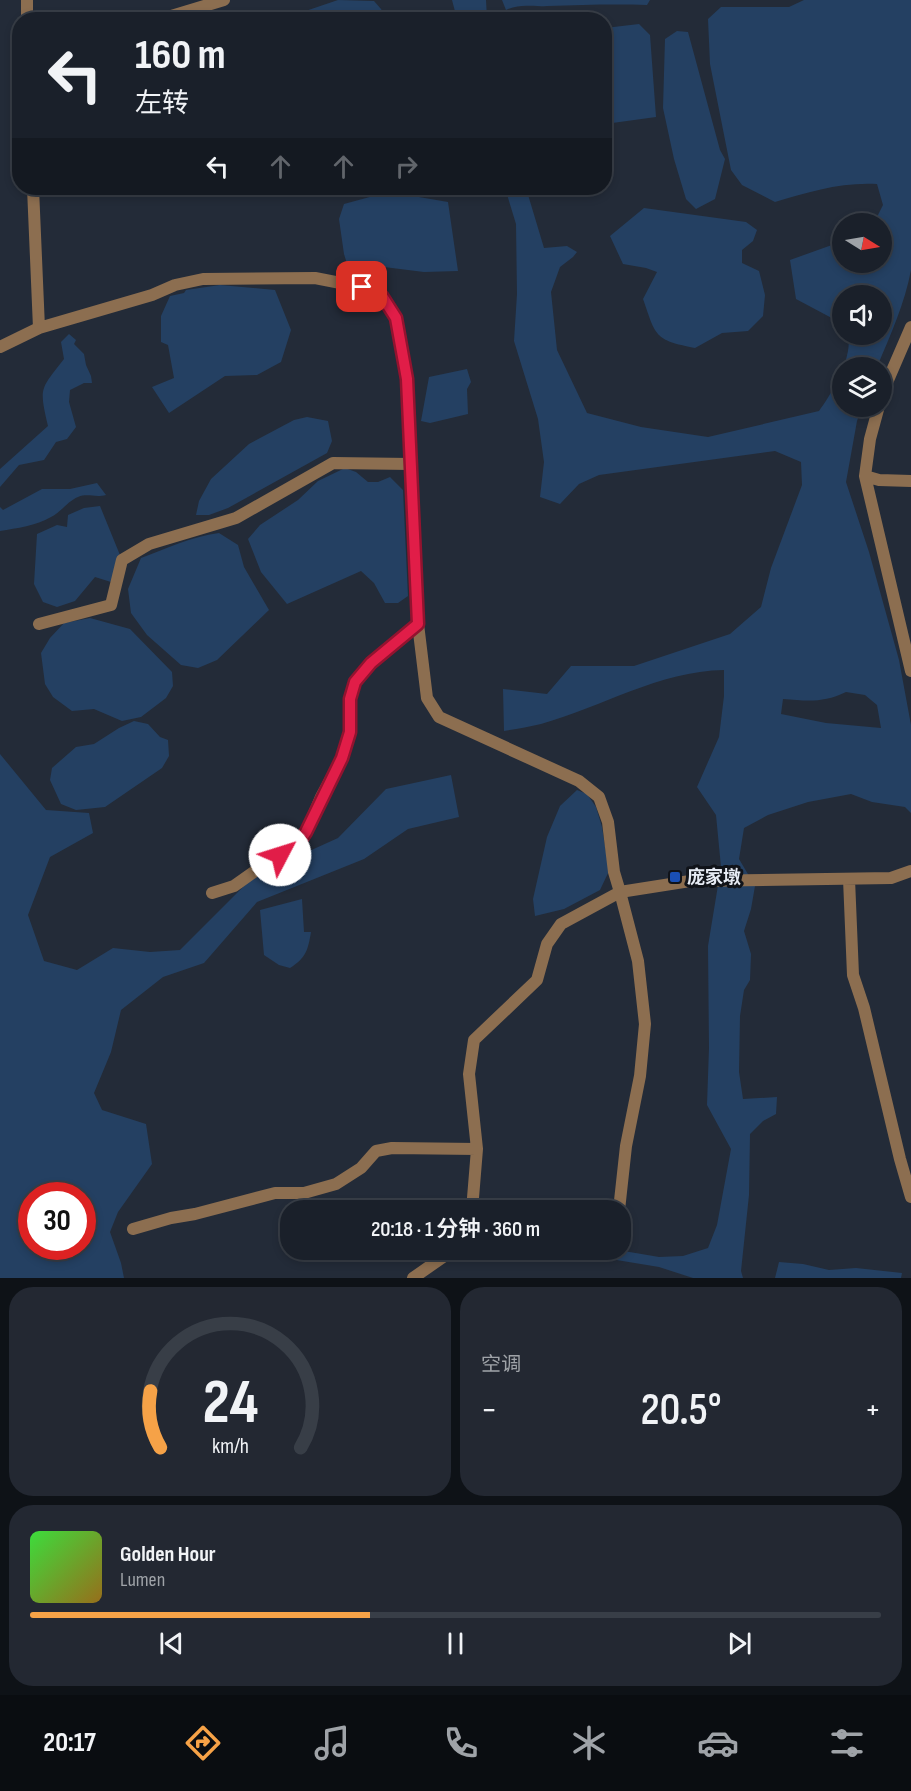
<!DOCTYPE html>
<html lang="zh">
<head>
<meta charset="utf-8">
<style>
  body { margin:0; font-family:"Sofia Sans Condensed","Noto Sans SC",sans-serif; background:#232832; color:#f1f3f6; height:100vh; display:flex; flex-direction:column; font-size:22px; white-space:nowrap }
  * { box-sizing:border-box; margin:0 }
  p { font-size:20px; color:#9fa3a8 }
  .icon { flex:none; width:33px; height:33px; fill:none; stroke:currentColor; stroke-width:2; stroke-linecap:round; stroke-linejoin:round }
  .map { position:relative; height:1278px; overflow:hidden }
  .panel { display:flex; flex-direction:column; gap:9px; padding:9px; background:#0e1217; flex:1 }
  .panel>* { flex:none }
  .hud { position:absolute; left:12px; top:12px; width:600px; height:183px; border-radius:24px; box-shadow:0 3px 9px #0003,0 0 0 2px #383e47; background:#1a202a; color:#f1f3f6; overflow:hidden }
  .needle { width:39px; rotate:101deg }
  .buttons { position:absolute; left:832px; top:213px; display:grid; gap:12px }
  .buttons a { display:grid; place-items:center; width:60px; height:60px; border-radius:50%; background:#1a202a; box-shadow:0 3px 9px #0003,0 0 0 2px #383e47; font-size:30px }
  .speed { position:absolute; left:18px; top:1182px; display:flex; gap:12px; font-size:30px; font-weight:700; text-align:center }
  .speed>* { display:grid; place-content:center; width:78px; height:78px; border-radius:50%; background:#1a202a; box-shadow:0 3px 9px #0003,0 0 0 2px #383e47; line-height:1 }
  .speed .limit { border:9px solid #d22; background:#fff; color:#111 }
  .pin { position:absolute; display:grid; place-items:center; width:51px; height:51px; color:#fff; margin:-26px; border-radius:12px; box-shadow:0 3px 9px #0006 }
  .me { position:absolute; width:66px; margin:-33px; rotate:50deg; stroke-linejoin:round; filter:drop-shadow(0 0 4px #0008) }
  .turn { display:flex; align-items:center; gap:21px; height:126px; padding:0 24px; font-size:27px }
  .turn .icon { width:78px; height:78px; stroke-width:2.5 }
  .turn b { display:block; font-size:42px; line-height:51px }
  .lanes { display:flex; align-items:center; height:57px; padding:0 24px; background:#0003; justify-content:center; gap:30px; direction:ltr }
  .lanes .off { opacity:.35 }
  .big { font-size:45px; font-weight:600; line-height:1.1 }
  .panel .card { flex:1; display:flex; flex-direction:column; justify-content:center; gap:9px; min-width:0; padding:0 21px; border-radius:24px; background:#232832 }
  .panel .dial { align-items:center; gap:0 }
  .dial svg { height:156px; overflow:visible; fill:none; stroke:#383e47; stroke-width:7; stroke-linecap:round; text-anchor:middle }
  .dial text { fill:#f1f3f6; stroke:none }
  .song { display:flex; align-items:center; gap:18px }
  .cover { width:72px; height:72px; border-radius:9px; background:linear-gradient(135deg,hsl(120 70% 55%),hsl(40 70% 35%)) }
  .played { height:6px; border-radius:3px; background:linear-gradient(90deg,#f6a247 40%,#383e47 40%) }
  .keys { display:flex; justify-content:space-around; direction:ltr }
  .heat { display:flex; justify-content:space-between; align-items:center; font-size:33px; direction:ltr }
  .panel .tiles { flex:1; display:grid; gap:9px; grid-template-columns:1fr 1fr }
  .card:last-child { grid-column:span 2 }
  .trip { position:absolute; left:280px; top:1200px; width:351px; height:60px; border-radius:24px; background:#1a202a; box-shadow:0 3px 9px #0003,0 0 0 2px #383e47; font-weight:600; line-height:60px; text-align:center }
  .tab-bar { display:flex; height:96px; justify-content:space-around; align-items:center; background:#0a0d11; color:#9fa3a8 }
  .tab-bar .icon { width:42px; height:42px }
  .tab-bar .on { color:#f6a247 }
  .tab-bar b { font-size:27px; color:#f1f3f6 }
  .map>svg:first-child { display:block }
  .water { fill:#244062; fill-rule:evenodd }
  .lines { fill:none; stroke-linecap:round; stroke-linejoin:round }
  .street { stroke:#8c6e50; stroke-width:12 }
  .route-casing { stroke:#92132f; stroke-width:15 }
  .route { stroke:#e11d48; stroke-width:10 }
  .transit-dot { fill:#1a4fb4; stroke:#101319; stroke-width:2 }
  .labels { text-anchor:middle; stroke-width:6; stroke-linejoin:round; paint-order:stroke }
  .poi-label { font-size:18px; font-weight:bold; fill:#e6ebf4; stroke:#101319; text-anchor:start }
</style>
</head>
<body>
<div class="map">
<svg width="911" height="1278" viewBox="0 0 911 1278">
  <rect width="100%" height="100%" fill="#232b38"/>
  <path class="water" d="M338,0L374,1L381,9L386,19H282Z
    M452,0H486L487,19H457Z
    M502,0H650L647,5C613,4 581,5 547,6C531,7 521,3 506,10Z
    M804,0H911V270C905,303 890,336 877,367L843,368V406L862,407L857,421L846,482L869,552L899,660L911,725V813L905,807L872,802L851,794L808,802L768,815L744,828L739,859L755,886L751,909L744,931L751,954L750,980L744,990L740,1016L739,1072L743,1099L777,1097L776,1114L763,1121L750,1134L749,1195L741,1271L743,1278H693L659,1267L556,1250H618L659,1257L683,1256L708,1248L717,1225L731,1149L707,1105L709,1048L708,946L721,867L716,815L697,787L719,737L724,696V670C659,671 602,707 541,724C529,727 516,729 504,731L503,689L547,694L571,666H634L730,634L761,607L771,568L802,485L801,462L775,451L599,475L579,484L560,504L540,497L544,462L538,419L514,341L517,294L516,224L505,188H526L544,248L567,246L577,252L573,257L560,267L551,292L557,350L587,413L641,427L708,437L819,411C832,393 853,358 848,335L882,334V296H843V324L796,299L790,260L843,241V262H882V224L874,223L883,205L877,184C841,182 809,192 775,202L742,185L731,170L710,64L708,19L721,7H789ZM846,692L865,695L877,705L881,728L826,723L781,714L783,699C808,701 823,703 846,692Z
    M639,24L650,35L656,117L605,124V28Z
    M677,31L688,32L720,150L725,159L715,199L696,209L686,199L674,159L663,108L665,39Z
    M154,188H205L182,194L169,195L158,193Z
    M412,189L413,196L448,202L458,271L424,272L376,266L348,267L344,254L339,219L344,204L388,192Z
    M644,208L746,222L757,230L753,241L742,250V263L759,271L765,295L763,316L748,331L722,333L695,348C654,340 656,336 643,299L657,272L646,268L623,264L610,236Z
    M220,285L275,290L291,330L281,362L257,375L225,376L169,413L152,387L174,378L168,345L161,342V316L170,296L184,293L186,290Z
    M69,334L76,340L74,344L84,354L86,365L91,376L92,383H84L70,390L69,402L76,427L67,439L56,442L44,460L19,465L0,487V469L48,426C39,387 40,390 64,359L61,342Z
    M467,369L471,382L467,389L468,414L430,423L421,421L429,377Z
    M307,417L328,421L332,441L327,453L228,508L209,515H196L199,501L211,479L249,444L294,420Z
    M345,468L356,472L368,482H378L390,477L403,490L408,596L398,603H385L374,583L361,571L287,604L261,572L248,539L260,525L298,500L318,481Z
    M97,483L106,495C95,498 88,493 78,497C68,501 61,512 51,517C36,526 17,528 0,531V507L3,510L42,489H70Z
    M100,506L122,560L111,582L95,577L75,601L57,607L43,602L34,584L37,534L57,525L67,527L68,515L84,508Z
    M219,533L238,545L244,567L269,610L217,660L198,668L181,665L147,635L131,613L128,589L141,558C168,548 190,537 219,533Z
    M90,618L130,629L172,672L173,686L166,698L141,717L122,721L94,709L72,711L53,697L45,684L41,653L50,638L64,623Z
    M134,721L148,724L160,737L168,740L169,756L162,768L105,807L76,810L61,804L50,780L52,768L76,747L94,744L119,728Z
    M0,754L46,810L89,813L93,833L50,857L28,915L44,961L77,970L113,948L150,952L180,950L254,876L338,838L386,789L451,775L459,817L408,829L364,859L257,902L204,963L163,977L121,1010L111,1052L94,1093L102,1110L146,1124L152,1164L118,1212L110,1232L121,1263L124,1278H0ZM32,1196H82V1246H32Z
    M577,790L587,794L596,807L602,827L609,871L600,890L564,909L535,916L533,899L547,837L560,806Z
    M302,899L304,932H311C308,950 306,958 290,968L279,965L264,955L260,910Z
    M779,1262L803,1264L829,1270L856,1268L902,1273L901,1278H775Z"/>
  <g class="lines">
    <path class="street" d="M27,0V20
      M158,20L224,0
      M39,328L152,295L175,285L203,279L315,278L361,287L382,296L396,318L407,379L418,624L427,698L439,717L579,781L599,797L608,822L614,872L620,892L690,881L891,878L911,871
      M0,347L39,328L33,188
      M882,394L911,327
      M879,406L870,439L865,476L911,671
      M865,476L879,480L911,481
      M39,624L111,605L122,560L149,544L236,518L333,463L411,464
      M849,879L853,975L864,1008L900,1159L911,1197
      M212,893L234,886L265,864L296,847L306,832L321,797L342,758L350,732V699L355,682L371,663L418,624
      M472,1210L477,1149L469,1074L474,1040L537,980L547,944L561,924L620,892L638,961L645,1024L640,1076L626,1146L619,1210
      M133,1229L171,1218L195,1214L275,1193H304L336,1184L361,1168L376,1151L392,1148L477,1149
      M413,1278L453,1250"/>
  </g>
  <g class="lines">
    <g class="route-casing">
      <path id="route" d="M280,855L296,847L306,832L342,758L350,732V699L355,682L371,663L418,624L407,379L396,318L382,296L362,287"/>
    </g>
    <use href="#route" class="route"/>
  </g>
  <rect class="transit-dot" x="669" y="871" width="12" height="12" rx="3"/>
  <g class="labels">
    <g class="poi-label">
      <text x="687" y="883">庞家墩</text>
    </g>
  </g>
</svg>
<div class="buttons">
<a><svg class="needle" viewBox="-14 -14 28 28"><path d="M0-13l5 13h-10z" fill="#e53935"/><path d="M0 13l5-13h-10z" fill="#9fa3a8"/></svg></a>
<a><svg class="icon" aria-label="sound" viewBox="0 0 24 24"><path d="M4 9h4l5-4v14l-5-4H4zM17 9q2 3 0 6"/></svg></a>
<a><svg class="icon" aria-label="layers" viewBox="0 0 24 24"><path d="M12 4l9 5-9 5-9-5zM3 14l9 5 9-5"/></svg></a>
</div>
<div class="speed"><div class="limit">30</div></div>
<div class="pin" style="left:362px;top:287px;background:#d93025"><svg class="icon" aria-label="arrive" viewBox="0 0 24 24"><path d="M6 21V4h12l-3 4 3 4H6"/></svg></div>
<svg class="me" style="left:280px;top:855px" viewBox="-20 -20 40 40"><circle r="19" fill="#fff"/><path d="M0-13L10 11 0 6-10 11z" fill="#e11d48"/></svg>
<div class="trip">20:18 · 1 分钟 · 360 m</div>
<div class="hud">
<div class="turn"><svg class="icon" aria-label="left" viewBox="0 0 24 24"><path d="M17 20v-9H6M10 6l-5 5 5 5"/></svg><div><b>160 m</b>左转</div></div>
<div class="lanes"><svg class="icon" aria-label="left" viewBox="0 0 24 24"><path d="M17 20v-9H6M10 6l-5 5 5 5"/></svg><svg class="icon off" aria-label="ahead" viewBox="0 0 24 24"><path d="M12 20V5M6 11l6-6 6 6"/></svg><svg class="icon off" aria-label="ahead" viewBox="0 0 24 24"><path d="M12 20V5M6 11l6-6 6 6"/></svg><svg class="icon off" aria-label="right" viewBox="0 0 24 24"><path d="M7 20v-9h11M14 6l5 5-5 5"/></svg></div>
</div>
</div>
<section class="panel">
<div class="tiles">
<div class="card dial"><svg viewBox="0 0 100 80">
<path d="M14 69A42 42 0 1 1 86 69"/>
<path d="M14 69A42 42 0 0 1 9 40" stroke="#f6a247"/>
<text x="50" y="56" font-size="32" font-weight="700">24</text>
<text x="50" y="72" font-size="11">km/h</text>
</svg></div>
<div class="card"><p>空调</p>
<div class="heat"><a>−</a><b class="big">20.5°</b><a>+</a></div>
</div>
<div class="card">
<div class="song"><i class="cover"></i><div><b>Golden Hour</b><p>Lumen</p></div></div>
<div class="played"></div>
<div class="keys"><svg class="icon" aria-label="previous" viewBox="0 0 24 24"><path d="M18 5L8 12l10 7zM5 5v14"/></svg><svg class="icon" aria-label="pause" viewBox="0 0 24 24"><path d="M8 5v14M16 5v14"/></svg><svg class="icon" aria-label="next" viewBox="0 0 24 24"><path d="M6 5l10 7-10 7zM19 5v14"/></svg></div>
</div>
</div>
</section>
<nav class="tab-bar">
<b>20:17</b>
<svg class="icon on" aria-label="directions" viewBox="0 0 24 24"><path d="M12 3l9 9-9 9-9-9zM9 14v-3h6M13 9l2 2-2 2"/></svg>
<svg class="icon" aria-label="music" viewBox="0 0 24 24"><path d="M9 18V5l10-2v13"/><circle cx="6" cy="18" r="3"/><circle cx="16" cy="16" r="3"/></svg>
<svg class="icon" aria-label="phone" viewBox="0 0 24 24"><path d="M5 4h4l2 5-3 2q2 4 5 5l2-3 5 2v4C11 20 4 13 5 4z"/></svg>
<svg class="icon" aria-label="climate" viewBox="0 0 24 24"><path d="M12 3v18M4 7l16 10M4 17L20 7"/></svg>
<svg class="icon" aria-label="car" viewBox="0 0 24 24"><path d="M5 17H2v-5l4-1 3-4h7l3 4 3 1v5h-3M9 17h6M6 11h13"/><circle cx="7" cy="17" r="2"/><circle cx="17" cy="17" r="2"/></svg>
<svg class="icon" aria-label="filters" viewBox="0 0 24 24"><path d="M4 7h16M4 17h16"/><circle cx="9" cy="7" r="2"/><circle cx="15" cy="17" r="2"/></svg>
</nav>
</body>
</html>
